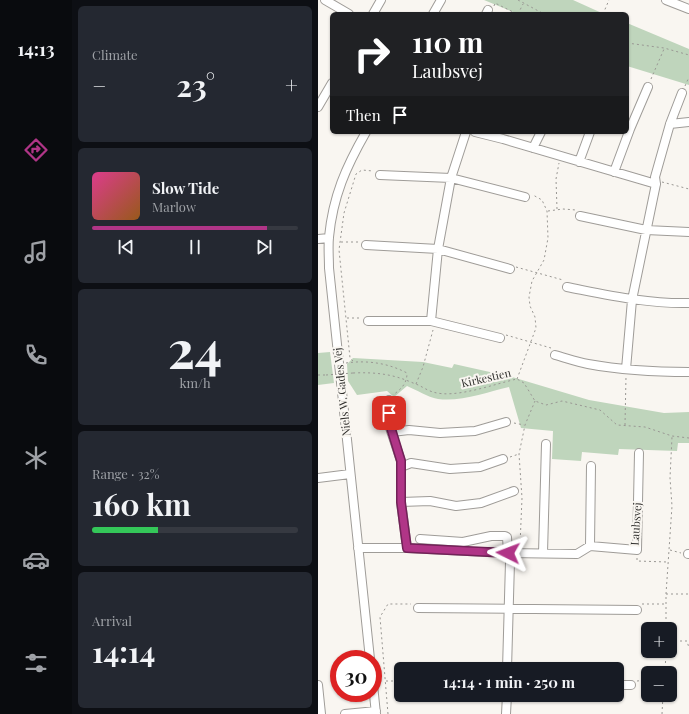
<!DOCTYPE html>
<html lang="en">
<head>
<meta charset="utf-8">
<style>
  body { margin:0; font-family:"Playfair Display",serif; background:#242831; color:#f1f3f6; height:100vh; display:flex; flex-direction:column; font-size:15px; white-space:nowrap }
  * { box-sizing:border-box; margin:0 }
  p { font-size:13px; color:#9ea1a6 }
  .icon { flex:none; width:22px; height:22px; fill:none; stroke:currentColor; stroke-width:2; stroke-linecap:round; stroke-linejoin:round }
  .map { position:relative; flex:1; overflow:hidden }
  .sheet { display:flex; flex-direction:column; gap:6px; padding:6px; background:#0d0f14; width:246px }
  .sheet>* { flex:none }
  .top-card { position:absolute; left:12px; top:12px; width:299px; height:122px; border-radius:6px; box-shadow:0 1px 3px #0004; background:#202124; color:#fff; overflow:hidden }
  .buttons { position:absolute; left:323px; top:622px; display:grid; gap:8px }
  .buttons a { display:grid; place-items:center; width:36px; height:36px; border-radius:6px; background:#171b24; box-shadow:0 1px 3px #0004; font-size:20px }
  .speed { position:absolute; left:12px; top:650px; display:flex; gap:8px; font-size:20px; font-weight:700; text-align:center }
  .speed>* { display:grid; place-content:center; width:52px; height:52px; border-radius:50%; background:#171b24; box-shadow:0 1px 3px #0004; line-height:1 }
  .speed .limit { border:6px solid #d22; background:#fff; color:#111 }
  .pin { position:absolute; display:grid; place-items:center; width:34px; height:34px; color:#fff; margin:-17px; border-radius:8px; box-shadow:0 2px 6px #0006 }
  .me { position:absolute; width:44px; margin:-22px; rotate:273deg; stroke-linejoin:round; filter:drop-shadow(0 0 3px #0008) }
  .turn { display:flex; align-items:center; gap:14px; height:84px; padding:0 16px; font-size:18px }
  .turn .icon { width:52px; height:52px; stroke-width:2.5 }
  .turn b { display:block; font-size:28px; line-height:34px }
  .then { display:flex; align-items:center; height:38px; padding:0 16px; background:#0003; gap:8px; font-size:15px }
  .big { font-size:30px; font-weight:700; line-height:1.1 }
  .sheet .card { flex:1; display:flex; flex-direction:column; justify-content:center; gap:6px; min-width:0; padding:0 14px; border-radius:6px; background:#242831 }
  .sheet .dial { align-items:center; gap:0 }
  .dial b { font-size:52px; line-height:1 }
  .song { display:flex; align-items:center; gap:12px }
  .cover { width:48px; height:48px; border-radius:6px; background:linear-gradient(135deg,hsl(330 70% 55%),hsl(30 70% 35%)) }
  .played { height:4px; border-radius:2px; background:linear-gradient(90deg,#b03587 85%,#363941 85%) }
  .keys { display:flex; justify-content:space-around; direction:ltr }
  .heat { display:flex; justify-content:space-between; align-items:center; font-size:22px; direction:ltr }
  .charge { height:6px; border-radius:3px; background:linear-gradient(90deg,#34c759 32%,#363941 0) }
  .trip { position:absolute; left:76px; top:662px; width:230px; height:40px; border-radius:6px; background:#171b24; box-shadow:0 1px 3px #0004; font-weight:700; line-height:40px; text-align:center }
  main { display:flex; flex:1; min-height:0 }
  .dock { display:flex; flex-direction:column; width:72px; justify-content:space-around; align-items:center; background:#090b0e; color:#9ea1a6 }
  .dock .icon { width:28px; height:28px }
  .dock .current { color:#b03587 }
  .dock b { font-size:18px; color:#f1f3f6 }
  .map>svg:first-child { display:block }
  .green { fill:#bfd5bc }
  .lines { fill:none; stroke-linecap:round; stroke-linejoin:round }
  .minor-casing { stroke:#9f9c98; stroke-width:10 }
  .path { stroke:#999793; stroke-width:1; stroke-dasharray:2 3; stroke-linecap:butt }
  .minor { stroke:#fff; stroke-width:8 }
  .path-bridge { stroke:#999793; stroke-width:1; stroke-dasharray:2 3; stroke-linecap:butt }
  .route-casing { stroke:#722258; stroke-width:10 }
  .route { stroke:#b03587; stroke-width:7 }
  .labels { text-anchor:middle; stroke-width:4; stroke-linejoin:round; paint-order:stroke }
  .street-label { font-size:11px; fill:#302f2d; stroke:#f9f6f1 }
</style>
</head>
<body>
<main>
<nav class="dock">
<b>14:13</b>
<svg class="icon current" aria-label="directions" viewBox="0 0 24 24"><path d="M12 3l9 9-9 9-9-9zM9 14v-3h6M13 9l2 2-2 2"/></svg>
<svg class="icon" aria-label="music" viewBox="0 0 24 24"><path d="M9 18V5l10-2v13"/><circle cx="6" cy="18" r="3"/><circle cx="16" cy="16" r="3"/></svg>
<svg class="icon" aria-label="phone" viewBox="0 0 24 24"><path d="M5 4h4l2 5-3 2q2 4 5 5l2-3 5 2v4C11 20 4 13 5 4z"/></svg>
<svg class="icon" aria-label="climate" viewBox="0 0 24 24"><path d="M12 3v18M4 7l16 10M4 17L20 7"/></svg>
<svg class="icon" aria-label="car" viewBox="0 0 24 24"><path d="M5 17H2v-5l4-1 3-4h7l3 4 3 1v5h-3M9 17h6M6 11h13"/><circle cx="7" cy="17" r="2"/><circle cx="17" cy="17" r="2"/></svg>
<svg class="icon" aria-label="filters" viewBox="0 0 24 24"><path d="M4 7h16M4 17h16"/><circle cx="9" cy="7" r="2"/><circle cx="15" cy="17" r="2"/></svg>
</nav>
<section class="sheet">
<div class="card"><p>Climate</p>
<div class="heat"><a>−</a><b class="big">23°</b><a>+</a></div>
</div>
<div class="card">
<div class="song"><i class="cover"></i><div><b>Slow Tide</b><p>Marlow</p></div></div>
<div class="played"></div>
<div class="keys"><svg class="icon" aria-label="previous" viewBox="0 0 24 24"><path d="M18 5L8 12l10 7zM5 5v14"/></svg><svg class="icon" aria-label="pause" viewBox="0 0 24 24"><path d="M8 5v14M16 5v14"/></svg><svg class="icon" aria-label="next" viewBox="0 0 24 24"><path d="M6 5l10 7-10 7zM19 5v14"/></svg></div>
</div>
<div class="card dial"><b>24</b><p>km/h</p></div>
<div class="card"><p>Range · 32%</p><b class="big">160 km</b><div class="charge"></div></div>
<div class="card"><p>Arrival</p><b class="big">14:14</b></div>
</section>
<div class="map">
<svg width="371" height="714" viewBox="0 0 371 714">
  <rect width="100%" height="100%" fill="#f9f6f1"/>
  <path class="green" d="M166,0H255L286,14H200Z
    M309,23L371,49V85L309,66Z
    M12,352L16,383L0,385V353Z
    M35,358L105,362L134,368L136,364L194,377L271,400L346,413L371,412V443H360L359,451L301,449L300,455L264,452L263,461L234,459L235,431L203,428L191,387C169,392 143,402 120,399C109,397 99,390 89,386L76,397L69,391L39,395L30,381L29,364Z"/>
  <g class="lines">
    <g class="minor-casing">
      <path id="minor" d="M7,0L31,14
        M348,0L371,9
        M55,14L63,0
        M115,14L123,0
        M168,14L170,10
        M0,107L14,83
        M352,124L371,122
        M48,132C28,167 15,196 11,237C10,247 11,258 11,268L52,659
        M157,132L185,139L338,184L314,300L308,369
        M215,148L223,132
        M261,162L272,132
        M296,172L312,129L330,87
        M62,175L133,178L207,197
        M338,184L337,177L352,124L364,93
        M262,216L328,230L371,232
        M0,239L11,238
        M48,245L120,249L192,269
        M249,287C290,295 329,304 371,303
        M50,321H113L182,338
        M113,321L120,249L133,178L148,132
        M237,355C248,358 259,362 270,364C303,370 337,372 371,372
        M71,400V425L83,461V502L89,548
        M74,432L91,430L122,433L157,431L188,422
        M83,467L93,463L132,469L162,467L185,459
        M0,478L32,474
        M83,502L112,501L138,506L163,503L196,491
        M102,539L145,542L173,536H187L189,537L190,553L259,554L272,546L319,550L321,453
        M272,546L273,466
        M40,548H89L190,553L192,562L189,669
        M225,553L228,444
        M370,554H371
        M100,608L319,610
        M0,685L3,714
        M55,685L58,714
        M299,685H313
        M27,714L58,711
        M188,714L189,695"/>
    </g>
    <path class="path" d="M200,0L226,14
      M176,6L177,3L199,14
      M200,14L205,4
      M285,14L291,0
      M309,43L346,48L371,55
      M309,48L311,44
      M333,79L346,49
      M367,86L371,77
      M344,182L371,189
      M239,209L238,179L241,163
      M230,211L245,209L258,210
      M23,242H42
      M198,267L245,280
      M29,318H44
      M188,335L233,348
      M35,361L32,358L21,250L26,213L38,174L44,170L55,171
      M28,363C49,360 70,363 89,373C89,384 83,389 75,395
      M35,373C57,372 75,374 95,383C102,385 108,390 115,392C137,399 176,384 199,379L206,383L217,401L228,405L244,401L282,410L299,425L327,427L354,436L371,438
      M0,375H8
      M199,379L218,328L217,317L212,306L211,297L214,281L226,260L230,238L229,211L224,200L215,195
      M98,384L105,367L115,330
      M196,423L206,425
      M307,425L308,376
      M192,457L201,454
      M202,545L204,498L201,454L207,425L217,401
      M352,550L363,553
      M319,558V561L349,562
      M348,594H371
      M324,604H347
      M348,629V594L354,506L352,478L354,437
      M352,641H369L371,648
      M347,673L348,651
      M68,681H83
      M319,681L330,680
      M70,714L62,617L70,604H93
      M344,714L345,695"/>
    <use href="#minor" class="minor"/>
    <path class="path-bridge" d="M8,375L35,373"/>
  </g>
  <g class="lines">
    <g class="route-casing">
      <path id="route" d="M71,413L72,425L83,461V502L89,548L190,553"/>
    </g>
    <use href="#route" class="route"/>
  </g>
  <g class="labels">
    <g class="street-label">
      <text transform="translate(168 378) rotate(-13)" y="4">Kirkestien</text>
      <text transform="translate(24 392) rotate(-96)" y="4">Niels W. Gades Vej</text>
      <text transform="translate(318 524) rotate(-86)" y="4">Laubsvej</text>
    </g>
  </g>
</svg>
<div class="buttons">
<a>+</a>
<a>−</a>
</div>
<div class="speed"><div class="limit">30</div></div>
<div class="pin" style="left:71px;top:413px;background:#d93025"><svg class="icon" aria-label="arrive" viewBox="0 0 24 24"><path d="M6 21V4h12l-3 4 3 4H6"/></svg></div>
<svg class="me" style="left:190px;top:553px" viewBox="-20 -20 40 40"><path d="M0-17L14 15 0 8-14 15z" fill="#b03587" stroke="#fff" stroke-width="4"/></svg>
<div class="trip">14:14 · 1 min · 250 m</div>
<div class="top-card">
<div class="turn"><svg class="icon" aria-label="right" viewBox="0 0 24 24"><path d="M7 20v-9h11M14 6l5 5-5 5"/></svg><div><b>110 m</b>Laubsvej</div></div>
<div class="then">Then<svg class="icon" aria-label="arrive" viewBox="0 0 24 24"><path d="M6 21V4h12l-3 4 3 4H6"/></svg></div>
</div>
</div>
</main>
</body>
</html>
